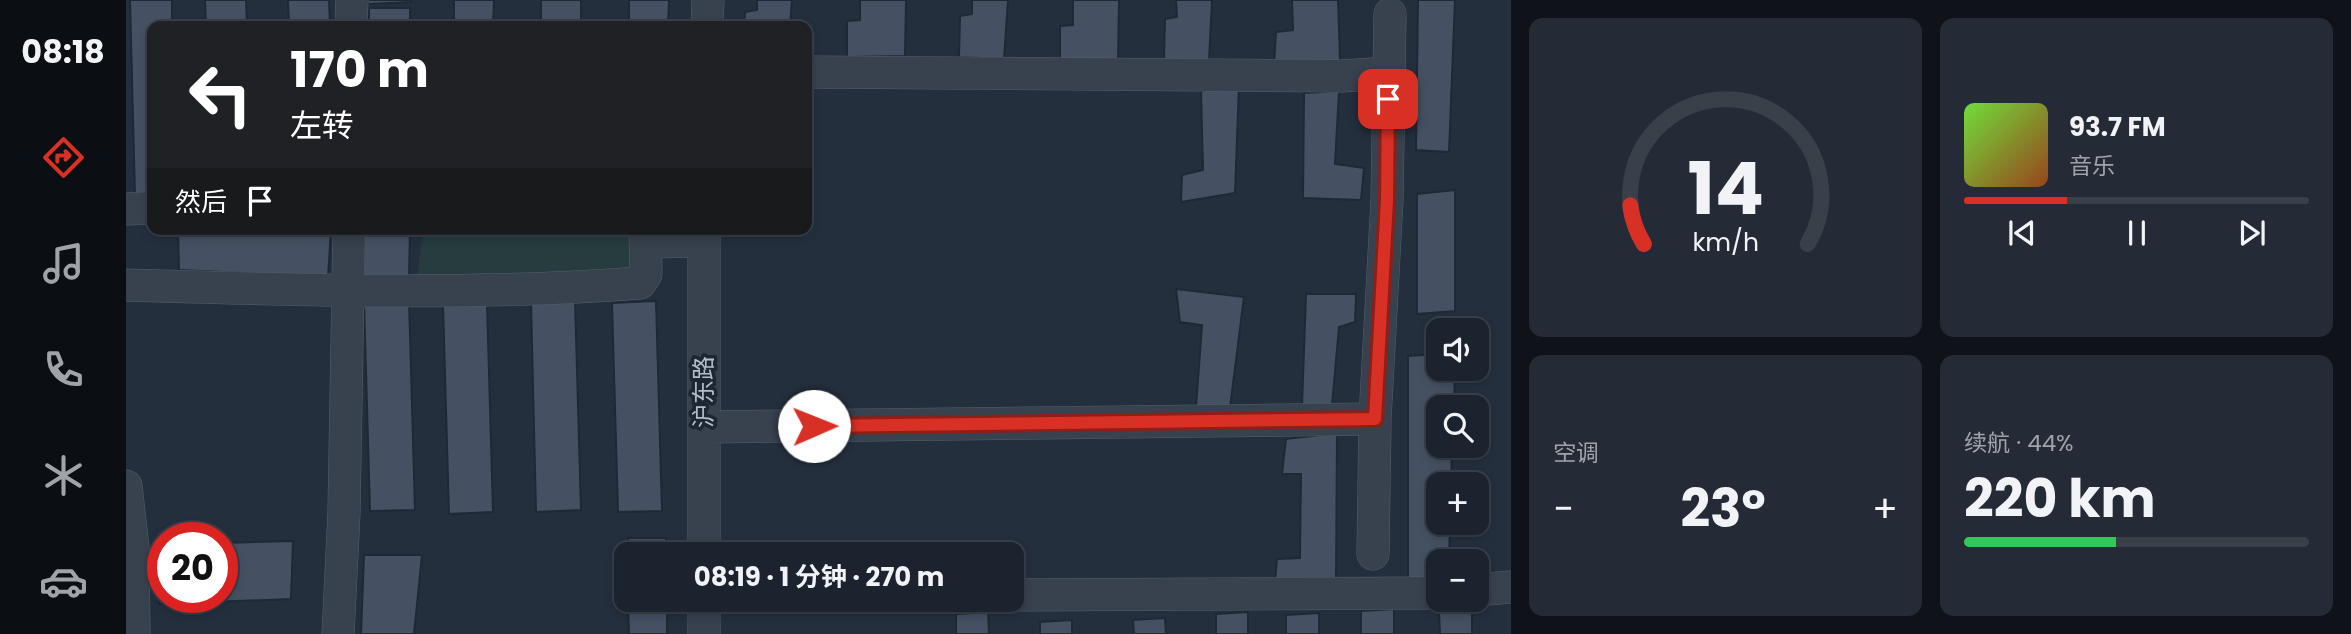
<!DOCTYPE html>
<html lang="zh">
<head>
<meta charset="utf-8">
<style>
  body { margin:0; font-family:Poppins,"Noto Sans SC",sans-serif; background:#242b36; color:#f1f3f6; height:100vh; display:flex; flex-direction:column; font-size:26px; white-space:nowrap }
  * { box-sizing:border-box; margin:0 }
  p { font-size:23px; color:#a0a4aa }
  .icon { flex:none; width:38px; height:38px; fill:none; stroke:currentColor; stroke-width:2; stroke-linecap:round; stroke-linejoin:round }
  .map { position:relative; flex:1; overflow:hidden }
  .side { display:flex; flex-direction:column; gap:18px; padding:18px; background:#0f1319; width:840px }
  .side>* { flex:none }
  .guide { position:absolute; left:21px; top:21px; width:665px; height:214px; border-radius:14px; box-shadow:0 4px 10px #0003,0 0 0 2px #39404a; background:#202124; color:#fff; overflow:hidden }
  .tools { position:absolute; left:1300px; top:318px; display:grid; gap:14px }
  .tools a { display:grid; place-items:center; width:63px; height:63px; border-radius:14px; background:#1b232e; box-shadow:0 4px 10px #0003,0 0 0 2px #39404a; font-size:35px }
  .speed { position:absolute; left:21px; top:522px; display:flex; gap:14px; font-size:35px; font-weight:700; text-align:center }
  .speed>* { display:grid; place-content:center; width:91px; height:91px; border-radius:50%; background:#1b232e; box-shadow:0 4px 10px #0003,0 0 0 2px #39404a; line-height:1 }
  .speed .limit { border:10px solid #d22; background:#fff; color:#111 }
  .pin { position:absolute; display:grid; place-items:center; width:60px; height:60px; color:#fff; margin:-30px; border-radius:14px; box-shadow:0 4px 10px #0006 }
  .me { position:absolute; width:77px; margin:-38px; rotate:89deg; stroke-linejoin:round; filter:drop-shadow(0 0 5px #0008) }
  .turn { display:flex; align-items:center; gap:24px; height:147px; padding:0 28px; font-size:32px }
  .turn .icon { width:91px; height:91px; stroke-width:2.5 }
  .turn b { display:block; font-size:49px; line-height:60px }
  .then { display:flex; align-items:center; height:66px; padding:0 28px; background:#0003; gap:14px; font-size:26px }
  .big { font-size:52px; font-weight:700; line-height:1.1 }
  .side .tile { flex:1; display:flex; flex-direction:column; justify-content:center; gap:10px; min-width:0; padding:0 24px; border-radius:14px; background:#242b36 }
  .side .dial { align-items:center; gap:0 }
  .dial svg { height:182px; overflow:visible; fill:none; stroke:#39404a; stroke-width:7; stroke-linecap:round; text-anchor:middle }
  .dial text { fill:#f1f3f6; stroke:none }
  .song { display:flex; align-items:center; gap:21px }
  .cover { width:84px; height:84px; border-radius:10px; background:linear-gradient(135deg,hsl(100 70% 55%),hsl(20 70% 35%)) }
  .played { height:7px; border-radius:4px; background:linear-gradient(90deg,#d93025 30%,#39404a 30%) }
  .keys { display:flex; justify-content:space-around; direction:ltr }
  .heat { display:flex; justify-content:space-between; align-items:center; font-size:38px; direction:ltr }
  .charge { height:10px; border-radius:5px; background:linear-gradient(90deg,#34c759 44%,#39404a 0) }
  .side .tiles { flex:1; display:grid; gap:18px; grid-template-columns:repeat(2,1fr) }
  .trip { position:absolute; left:488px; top:542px; width:410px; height:70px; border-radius:14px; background:#1b232e; box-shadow:0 4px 10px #0003,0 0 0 2px #39404a; font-weight:700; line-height:70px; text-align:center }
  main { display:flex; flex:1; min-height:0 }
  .tabs { display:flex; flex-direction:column; width:126px; justify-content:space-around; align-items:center; background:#0b0e12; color:#a0a4aa }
  .tabs .icon { width:49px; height:49px }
  .tabs .selected { color:#d93025 }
  .tabs b { font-size:32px; color:#f1f3f6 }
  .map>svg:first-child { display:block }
  .green { fill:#263c3f }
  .building { fill:#455162; stroke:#1f2835; stroke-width:2 }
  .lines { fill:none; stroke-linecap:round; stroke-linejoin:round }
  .minor-casing { stroke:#565f6c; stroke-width:33 }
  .minor { stroke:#38414e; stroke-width:32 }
  .route-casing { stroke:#8d1f18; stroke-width:18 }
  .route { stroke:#d93025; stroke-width:12 }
  .labels { text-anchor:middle; stroke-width:7; stroke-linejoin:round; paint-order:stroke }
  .street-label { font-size:24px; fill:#b4bcc9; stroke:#1d2633 }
</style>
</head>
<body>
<main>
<nav class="tabs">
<b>08:18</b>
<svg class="icon selected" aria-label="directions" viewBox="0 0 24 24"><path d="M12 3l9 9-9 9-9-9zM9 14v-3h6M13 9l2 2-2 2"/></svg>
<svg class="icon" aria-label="music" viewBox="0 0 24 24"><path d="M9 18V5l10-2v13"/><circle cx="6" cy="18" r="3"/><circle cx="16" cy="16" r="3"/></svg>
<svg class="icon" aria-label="phone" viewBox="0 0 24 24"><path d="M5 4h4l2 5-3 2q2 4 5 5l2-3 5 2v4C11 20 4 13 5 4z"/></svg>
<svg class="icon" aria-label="climate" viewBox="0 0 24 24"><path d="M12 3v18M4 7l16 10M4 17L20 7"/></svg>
<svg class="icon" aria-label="car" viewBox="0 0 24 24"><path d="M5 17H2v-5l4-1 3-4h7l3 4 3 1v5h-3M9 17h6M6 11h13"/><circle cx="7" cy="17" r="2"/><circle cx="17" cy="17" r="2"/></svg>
</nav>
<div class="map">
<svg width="1385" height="634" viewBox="0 0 1385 634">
  <rect width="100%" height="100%" fill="#242f3e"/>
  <path class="green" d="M297,229H514V277L291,278Z"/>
  <path class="building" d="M4,0H46V26H26V194L9,195Z
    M79,0H120L121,26H80Z
    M162,0H203L204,26H163Z
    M242,0H285V2L242,4Z
    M328,0H368L367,26H328Z
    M415,0H455V26H415Z
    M503,0H543L542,26H503Z
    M631,0H666L664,26H618L619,12L631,10Z
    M734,0H780L779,56L721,57V21L734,20Z
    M846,0H882L878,59L833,57L834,16L846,14Z
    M947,0H993L992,61L934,62V26L947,25Z
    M1050,0H1086L1083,61L1038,60L1039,19L1051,17Z
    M1166,0H1212L1214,61L1148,64L1150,32L1167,30Z
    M1292,0H1329L1323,152L1290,150Z
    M243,8H284V26H243Z
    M1113,84L1109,193L1055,202L1056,175L1077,170L1075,91Z
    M1213,91L1209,164L1238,168L1235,200L1177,198L1178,93Z
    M1329,190V311L1291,314V194Z
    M52,229H205L202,277L53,270Z
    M238,229H284L283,278H237Z
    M1050,289L1118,297L1104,408L1070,407L1076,325L1054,322Z
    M1180,294H1230L1229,322L1213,327L1206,405L1176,406Z
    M283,300L289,510L244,511L238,301Z
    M449,300L455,510L410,512L405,302Z
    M530,301L536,511L492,512L486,303Z
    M361,303L367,512L323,514L317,304Z
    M1312,354V369H1329L1328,408H1312V446H1326L1325,485H1312V523H1324L1323,562H1312V578L1282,580V356Z
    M1211,433L1210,585L1149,582L1151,559L1174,558L1175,474H1156L1160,439Z
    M502,538H540V555H502Z
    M167,541L165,599L33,604L31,546H37V597H96V543Z
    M238,555H296L288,634H235Z
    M502,600H541V634H503Z
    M1268,609V634H1235V611Z
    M1346,611V634H1314L1313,613Z
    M862,612L863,634H830V614Z
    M1122,612V634H1090V614Z
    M1193,613V634H1160V615Z
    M1039,618L1040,634H1008L1007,620Z
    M946,620V634H914V622Z"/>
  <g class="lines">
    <g class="minor-casing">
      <path id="minor" d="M225,26L226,0
        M581,26L582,0
        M681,72L1215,76L1263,73
        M0,209L26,208
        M578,229V555
        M520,242L577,241
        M0,285C171,290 343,296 514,283L520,274L519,229
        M578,427L1249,419
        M0,486L7,548L8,634
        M1247,554L1249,419L1261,200L1264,14
        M1351,590L1385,587
        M886,595L1312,593
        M578,600V634
        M212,634L218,513L223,229"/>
    </g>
    <use href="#minor" class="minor"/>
  </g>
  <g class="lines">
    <g class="route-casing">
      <path id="route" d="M688,426L1249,419L1261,200L1262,99"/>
    </g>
    <use href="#route" class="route"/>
  </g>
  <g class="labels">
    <g class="street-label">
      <text transform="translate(578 392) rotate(-90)" y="8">沪东路</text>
    </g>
  </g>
</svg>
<div class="tools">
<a><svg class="icon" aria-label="sound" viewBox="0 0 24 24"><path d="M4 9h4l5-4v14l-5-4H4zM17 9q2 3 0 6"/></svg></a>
<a><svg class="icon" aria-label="search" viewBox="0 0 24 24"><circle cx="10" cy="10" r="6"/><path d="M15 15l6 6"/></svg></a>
<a>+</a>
<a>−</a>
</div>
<div class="speed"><div class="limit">20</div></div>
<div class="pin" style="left:1262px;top:99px;background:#d93025"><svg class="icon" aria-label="arrive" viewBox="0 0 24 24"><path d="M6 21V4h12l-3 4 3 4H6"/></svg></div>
<svg class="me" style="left:688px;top:426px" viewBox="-20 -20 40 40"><circle r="19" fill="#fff"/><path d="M0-13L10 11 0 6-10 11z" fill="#d93025"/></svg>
<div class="trip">08:19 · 1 分钟 · 270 m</div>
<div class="guide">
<div class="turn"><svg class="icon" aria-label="left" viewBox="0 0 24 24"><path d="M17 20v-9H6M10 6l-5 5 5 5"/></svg><div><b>170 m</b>左转</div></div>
<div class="then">然后<svg class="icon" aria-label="arrive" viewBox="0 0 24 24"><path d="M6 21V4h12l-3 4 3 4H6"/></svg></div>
</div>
</div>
<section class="side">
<div class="tiles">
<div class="tile dial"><svg viewBox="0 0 100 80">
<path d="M14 69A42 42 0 1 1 86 69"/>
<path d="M14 69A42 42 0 0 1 8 52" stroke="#d93025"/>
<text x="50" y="56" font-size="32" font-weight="700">14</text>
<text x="50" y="72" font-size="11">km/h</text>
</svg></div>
<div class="tile">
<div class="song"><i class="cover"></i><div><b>93.7 FM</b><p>音乐</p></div></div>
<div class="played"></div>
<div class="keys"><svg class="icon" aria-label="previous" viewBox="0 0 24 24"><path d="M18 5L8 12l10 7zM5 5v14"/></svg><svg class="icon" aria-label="pause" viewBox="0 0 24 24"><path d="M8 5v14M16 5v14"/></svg><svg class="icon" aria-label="next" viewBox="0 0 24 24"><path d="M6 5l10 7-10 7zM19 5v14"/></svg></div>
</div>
<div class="tile"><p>空调</p>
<div class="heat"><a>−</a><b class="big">23°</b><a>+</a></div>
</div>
<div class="tile"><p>续航 · 44%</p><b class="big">220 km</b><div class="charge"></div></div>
</div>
</section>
</main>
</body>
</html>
